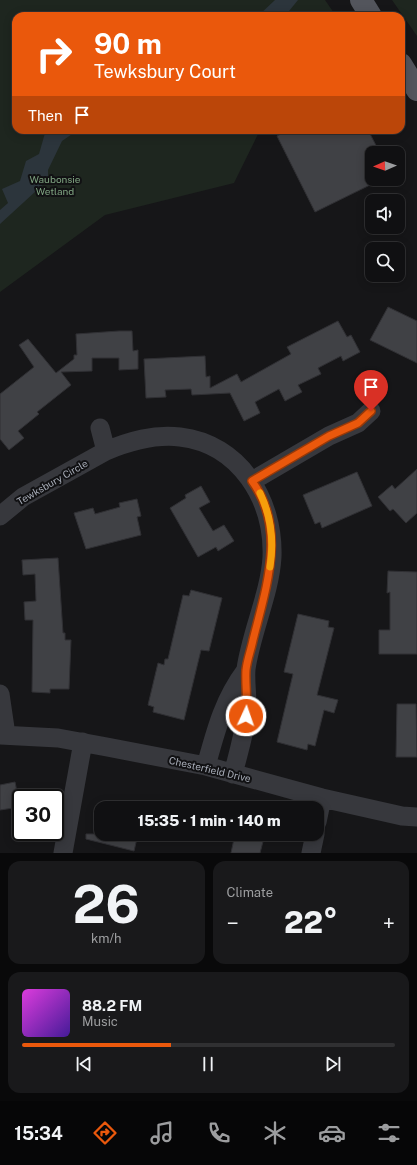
<!DOCTYPE html>
<html lang="en">
<head>
<meta charset="utf-8">
<style>
  body { margin:0; font-family:"Public Sans",sans-serif; background:#19191b; color:#f1f3f6; height:100vh; display:flex; flex-direction:column; font-size:15px; white-space:nowrap }
  * { box-sizing:border-box; margin:0 }
  p { font-size:13px; color:#9c9d9f }
  .icon { flex:none; width:22px; height:22px; fill:none; stroke:currentColor; stroke-width:2; stroke-linecap:round; stroke-linejoin:round }
  .map { position:relative; height:853px; overflow:hidden }
  .side { display:flex; flex-direction:column; gap:8px; padding:8px; background:#09090a; flex:1 }
  .side>* { flex:none }
  .hud { position:absolute; left:12px; top:12px; width:393px; height:122px; border-radius:12px; box-shadow:0 2px 10px #0003,0 0 0 1px #303032; background:#ea580c; color:#fff; overflow:hidden }
  .needle { width:26px; rotate:268deg }
  .fabs { position:absolute; left:365px; top:146px; display:grid; gap:8px }
  .fabs a { display:grid; place-items:center; width:40px; height:40px; border-radius:8px; background:#101012; box-shadow:0 2px 10px #0003,0 0 0 1px #303032; font-size:20px }
  .speed { position:absolute; left:12px; top:789px; display:flex; gap:8px; font-size:20px; font-weight:700; text-align:center }
  .speed>* { display:grid; place-content:center; width:52px; height:52px; border-radius:50%; background:#101012; box-shadow:0 2px 10px #0003,0 0 0 1px #303032; line-height:1 }
  .speed .limit { border:2px solid #111; border-radius:6px; background:#fff; color:#111 }
  .pin { position:absolute; display:grid; place-items:center; width:34px; height:34px; color:#fff; margin:-41px -17px; border-radius:50% 50% 50% 0; rotate:-45deg; box-shadow:0 0 4px #0007 }
  .pin .icon { rotate:45deg }
  .me { position:absolute; width:44px; margin:-22px; rotate:3deg; stroke-linejoin:round; filter:drop-shadow(0 0 3px #0008) }
  .turn { display:flex; align-items:center; gap:14px; height:84px; padding:0 16px; font-size:18px }
  .turn .icon { width:52px; height:52px; stroke-width:2.5 }
  .turn b { display:block; font-size:28px; line-height:34px }
  .then { display:flex; align-items:center; height:38px; padding:0 16px; background:#0003; gap:8px; font-size:15px }
  .big { font-size:30px; font-weight:800; line-height:1.1 }
  .side .widget { flex:1; display:flex; flex-direction:column; justify-content:center; gap:6px; min-width:0; padding:0 14px; border-radius:12px; background:#19191b }
  .side .dial { align-items:center; gap:0 }
  .dial b { font-size:52px; line-height:1 }
  .song { display:flex; align-items:center; gap:12px }
  .cover { width:48px; height:48px; border-radius:6px; background:linear-gradient(135deg,hsl(300 70% 55%),hsl(260 70% 35%)) }
  .played { height:4px; border-radius:2px; background:linear-gradient(90deg,#ea580c 40%,#303032 40%) }
  .keys { display:flex; justify-content:space-around; direction:ltr }
  .heat { display:flex; justify-content:space-between; align-items:center; font-size:22px; direction:ltr }
  .side .tiles { flex:1; display:grid; gap:8px; grid-template-columns:1fr 1fr }
  .widget:last-child { grid-column:span 2 }
  .trip { position:absolute; left:94px; top:801px; width:230px; height:40px; border-radius:12px; background:#101012; box-shadow:0 2px 10px #0003,0 0 0 1px #303032; font-weight:800; line-height:40px; text-align:center }
  .menu { display:flex; height:64px; justify-content:space-around; align-items:center; background:#060607; color:#9c9d9f }
  .menu .icon { width:28px; height:28px }
  .menu .current { color:#ea580c }
  .menu b { font-size:18px; color:#f1f3f6 }
  .map>svg:first-child { display:block }
  .green { fill:#1e261f }
  .water { fill:#2c353c }
  .building { fill:#404145; stroke:#303034 }
  .lines { fill:none; stroke-linecap:round; stroke-linejoin:round }
  .minor { stroke:#37383d; stroke-width:19 }
  .major { stroke:#53555c; stroke-width:22 }
  .route-casing { stroke:#983908; stroke-width:10 }
  .route { stroke:#ea580c; stroke-width:7 }
  .slow { stroke:#f59e0b; stroke-width:7 }
  .labels { text-anchor:middle; stroke-width:4; stroke-linejoin:round; paint-order:stroke }
  .park-label { font-size:10px; fill:#7fa381; stroke:#111113 }
  .street-label { font-size:10px; fill:#a8adb8; stroke:#111113 }
</style>
</head>
<body>
<div class="map">
<svg width="417" height="853" viewBox="0 0 417 853">
  <rect width="100%" height="100%" fill="#161618"/>
  <path class="green" d="M0,0H325L336,16H16V130H260L234,183L105,215L0,292Z
    M392,0H417V36Z"/>
  <path class="water" d="M275,0H298L285,16H258Z
    M48,130H78L62,141L48,170V180L0,224V210L8,203L2,189L20,181L26,161L39,154L45,133Z"/>
  <path class="building" d="M288,130H368L380,153H372V184L315,212L277,136Z
    M388,307L417,321V363L370,340Z
    M338,321L347,337L351,335L360,352L343,361L341,356L318,368L321,374L298,385L302,392L285,401L279,389L255,402L260,413L244,421L230,393L192,395L191,389L165,390L166,397L146,398L144,359L205,356L206,377L210,376V388L237,374L241,382L291,354L287,347Z
    M119,331H132L133,351L138,350V369L119,370V358H92V371L61,372L71,385L37,412L39,414L18,431L24,438L9,450L0,439V394L34,367L19,345L28,339L56,373L74,359V355H77L76,334Z
    M417,469V513L406,523L393,509L390,511L378,497L392,485L395,489Z
    M357,472L372,506L322,528L320,522L315,524L303,495Z
    M201,486L210,502L199,508L213,531L224,525L234,541L218,551L216,547L198,557L170,508L186,498L185,495Z
    M137,499L141,516L137,517L141,535L86,549L74,513L93,508L95,514L120,507L119,503Z
    M58,558L63,633H65V640H71L69,689H50V693L32,692L33,620H25L24,602L36,601L35,574L23,575L22,560Z
    M388,571L417,572V654H379V630H390V592L387,593Z
    M191,590L222,598L209,651L201,650L184,720L153,712L154,707L148,705L158,663L164,665L165,659H168L183,595L189,596Z
    M298,614L329,621L328,627L334,628L317,695L338,700L334,713L324,710L315,746L308,744L307,750L277,742L293,674L284,672Z
    M397,704H416L417,757H396Z
    M15,782L20,807L0,810V785Z
    M86,834H138L134,851L86,839Z
    M235,834H265L260,853H231Z"/>
  <g class="lines">
    <path class="minor" d="M106,451C130,441 154,434 180,437C240,444 274,500 272,557C270,593 251,633 246,669C245,681 247,693 247,705C246,728 239,751 233,774
      M252,481L329,436L358,423L371,411
      M0,516L23,497L106,451L100,428
      M0,694L6,735
      M0,735L58,738L107,747L206,766L322,798L402,816L417,817
      M206,766C216,730 223,701 246,670
      M317,822L322,798
      M63,853L83,742
      M311,853L315,834"/>
    <path class="major" d="M361,0L371,16
      M401,64L417,90"/>
  </g>
  <g class="lines">
    <g class="route-casing">
      <path id="route" d="M246,716C248,700 245,685 246,670C247,660 251,650 253,640C266,588 287,529 252,481L329,436L358,423L371,411"/>
    </g>
    <use href="#route" class="route"/>
    <path class="slow" d="M260,493C271,516 274,542 270,567"/>
  </g>
  <g class="labels">
    <g class="park-label">
      <text x="55" y="183">Waubonsie<tspan x="55" dy="12">Wetland</tspan></text>
    </g>
    <g class="street-label">
      <text transform="translate(52 482) rotate(-30)" y="4">Tewksbury Circle</text>
      <text transform="translate(210 769) rotate(13)" y="4">Chesterfield Drive</text>
    </g>
  </g>
</svg>
<div class="fabs">
<a><svg class="needle" viewBox="-14 -14 28 28"><path d="M0-13l5 13h-10z" fill="#e53935"/><path d="M0 13l5-13h-10z" fill="#9c9d9f"/></svg></a>
<a><svg class="icon" aria-label="sound" viewBox="0 0 24 24"><path d="M4 9h4l5-4v14l-5-4H4zM17 9q2 3 0 6"/></svg></a>
<a><svg class="icon" aria-label="search" viewBox="0 0 24 24"><circle cx="10" cy="10" r="6"/><path d="M15 15l6 6"/></svg></a>
</div>
<div class="speed"><div class="limit">30</div></div>
<div class="pin" style="left:371px;top:411px;background:#d93025"><svg class="icon" aria-label="arrive" viewBox="0 0 24 24"><path d="M6 21V4h12l-3 4 3 4H6"/></svg></div>
<svg class="me" style="left:246px;top:716px" viewBox="-20 -20 40 40"><circle r="17" fill="#ea580c" stroke="#fff" stroke-width="3"/><path d="M0-11L8 9 0 5-8 9z" fill="#fff"/></svg>
<div class="trip">15:35 · 1 min · 140 m</div>
<div class="hud">
<div class="turn"><svg class="icon" aria-label="right" viewBox="0 0 24 24"><path d="M7 20v-9h11M14 6l5 5-5 5"/></svg><div><b>90 m</b>Tewksbury Court</div></div>
<div class="then">Then<svg class="icon" aria-label="arrive" viewBox="0 0 24 24"><path d="M6 21V4h12l-3 4 3 4H6"/></svg></div>
</div>
</div>
<section class="side">
<div class="tiles">
<div class="widget dial"><b>26</b><p>km/h</p></div>
<div class="widget"><p>Climate</p>
<div class="heat"><a>−</a><b class="big">22°</b><a>+</a></div>
</div>
<div class="widget">
<div class="song"><i class="cover"></i><div><b>88.2 FM</b><p>Music</p></div></div>
<div class="played"></div>
<div class="keys"><svg class="icon" aria-label="previous" viewBox="0 0 24 24"><path d="M18 5L8 12l10 7zM5 5v14"/></svg><svg class="icon" aria-label="pause" viewBox="0 0 24 24"><path d="M8 5v14M16 5v14"/></svg><svg class="icon" aria-label="next" viewBox="0 0 24 24"><path d="M6 5l10 7-10 7zM19 5v14"/></svg></div>
</div>
</div>
</section>
<nav class="menu">
<b>15:34</b>
<svg class="icon current" aria-label="directions" viewBox="0 0 24 24"><path d="M12 3l9 9-9 9-9-9zM9 14v-3h6M13 9l2 2-2 2"/></svg>
<svg class="icon" aria-label="music" viewBox="0 0 24 24"><path d="M9 18V5l10-2v13"/><circle cx="6" cy="18" r="3"/><circle cx="16" cy="16" r="3"/></svg>
<svg class="icon" aria-label="phone" viewBox="0 0 24 24"><path d="M5 4h4l2 5-3 2q2 4 5 5l2-3 5 2v4C11 20 4 13 5 4z"/></svg>
<svg class="icon" aria-label="climate" viewBox="0 0 24 24"><path d="M12 3v18M4 7l16 10M4 17L20 7"/></svg>
<svg class="icon" aria-label="car" viewBox="0 0 24 24"><path d="M5 17H2v-5l4-1 3-4h7l3 4 3 1v5h-3M9 17h6M6 11h13"/><circle cx="7" cy="17" r="2"/><circle cx="17" cy="17" r="2"/></svg>
<svg class="icon" aria-label="filters" viewBox="0 0 24 24"><path d="M4 7h16M4 17h16"/><circle cx="9" cy="7" r="2"/><circle cx="15" cy="17" r="2"/></svg>
</nav>
</body>
</html>
